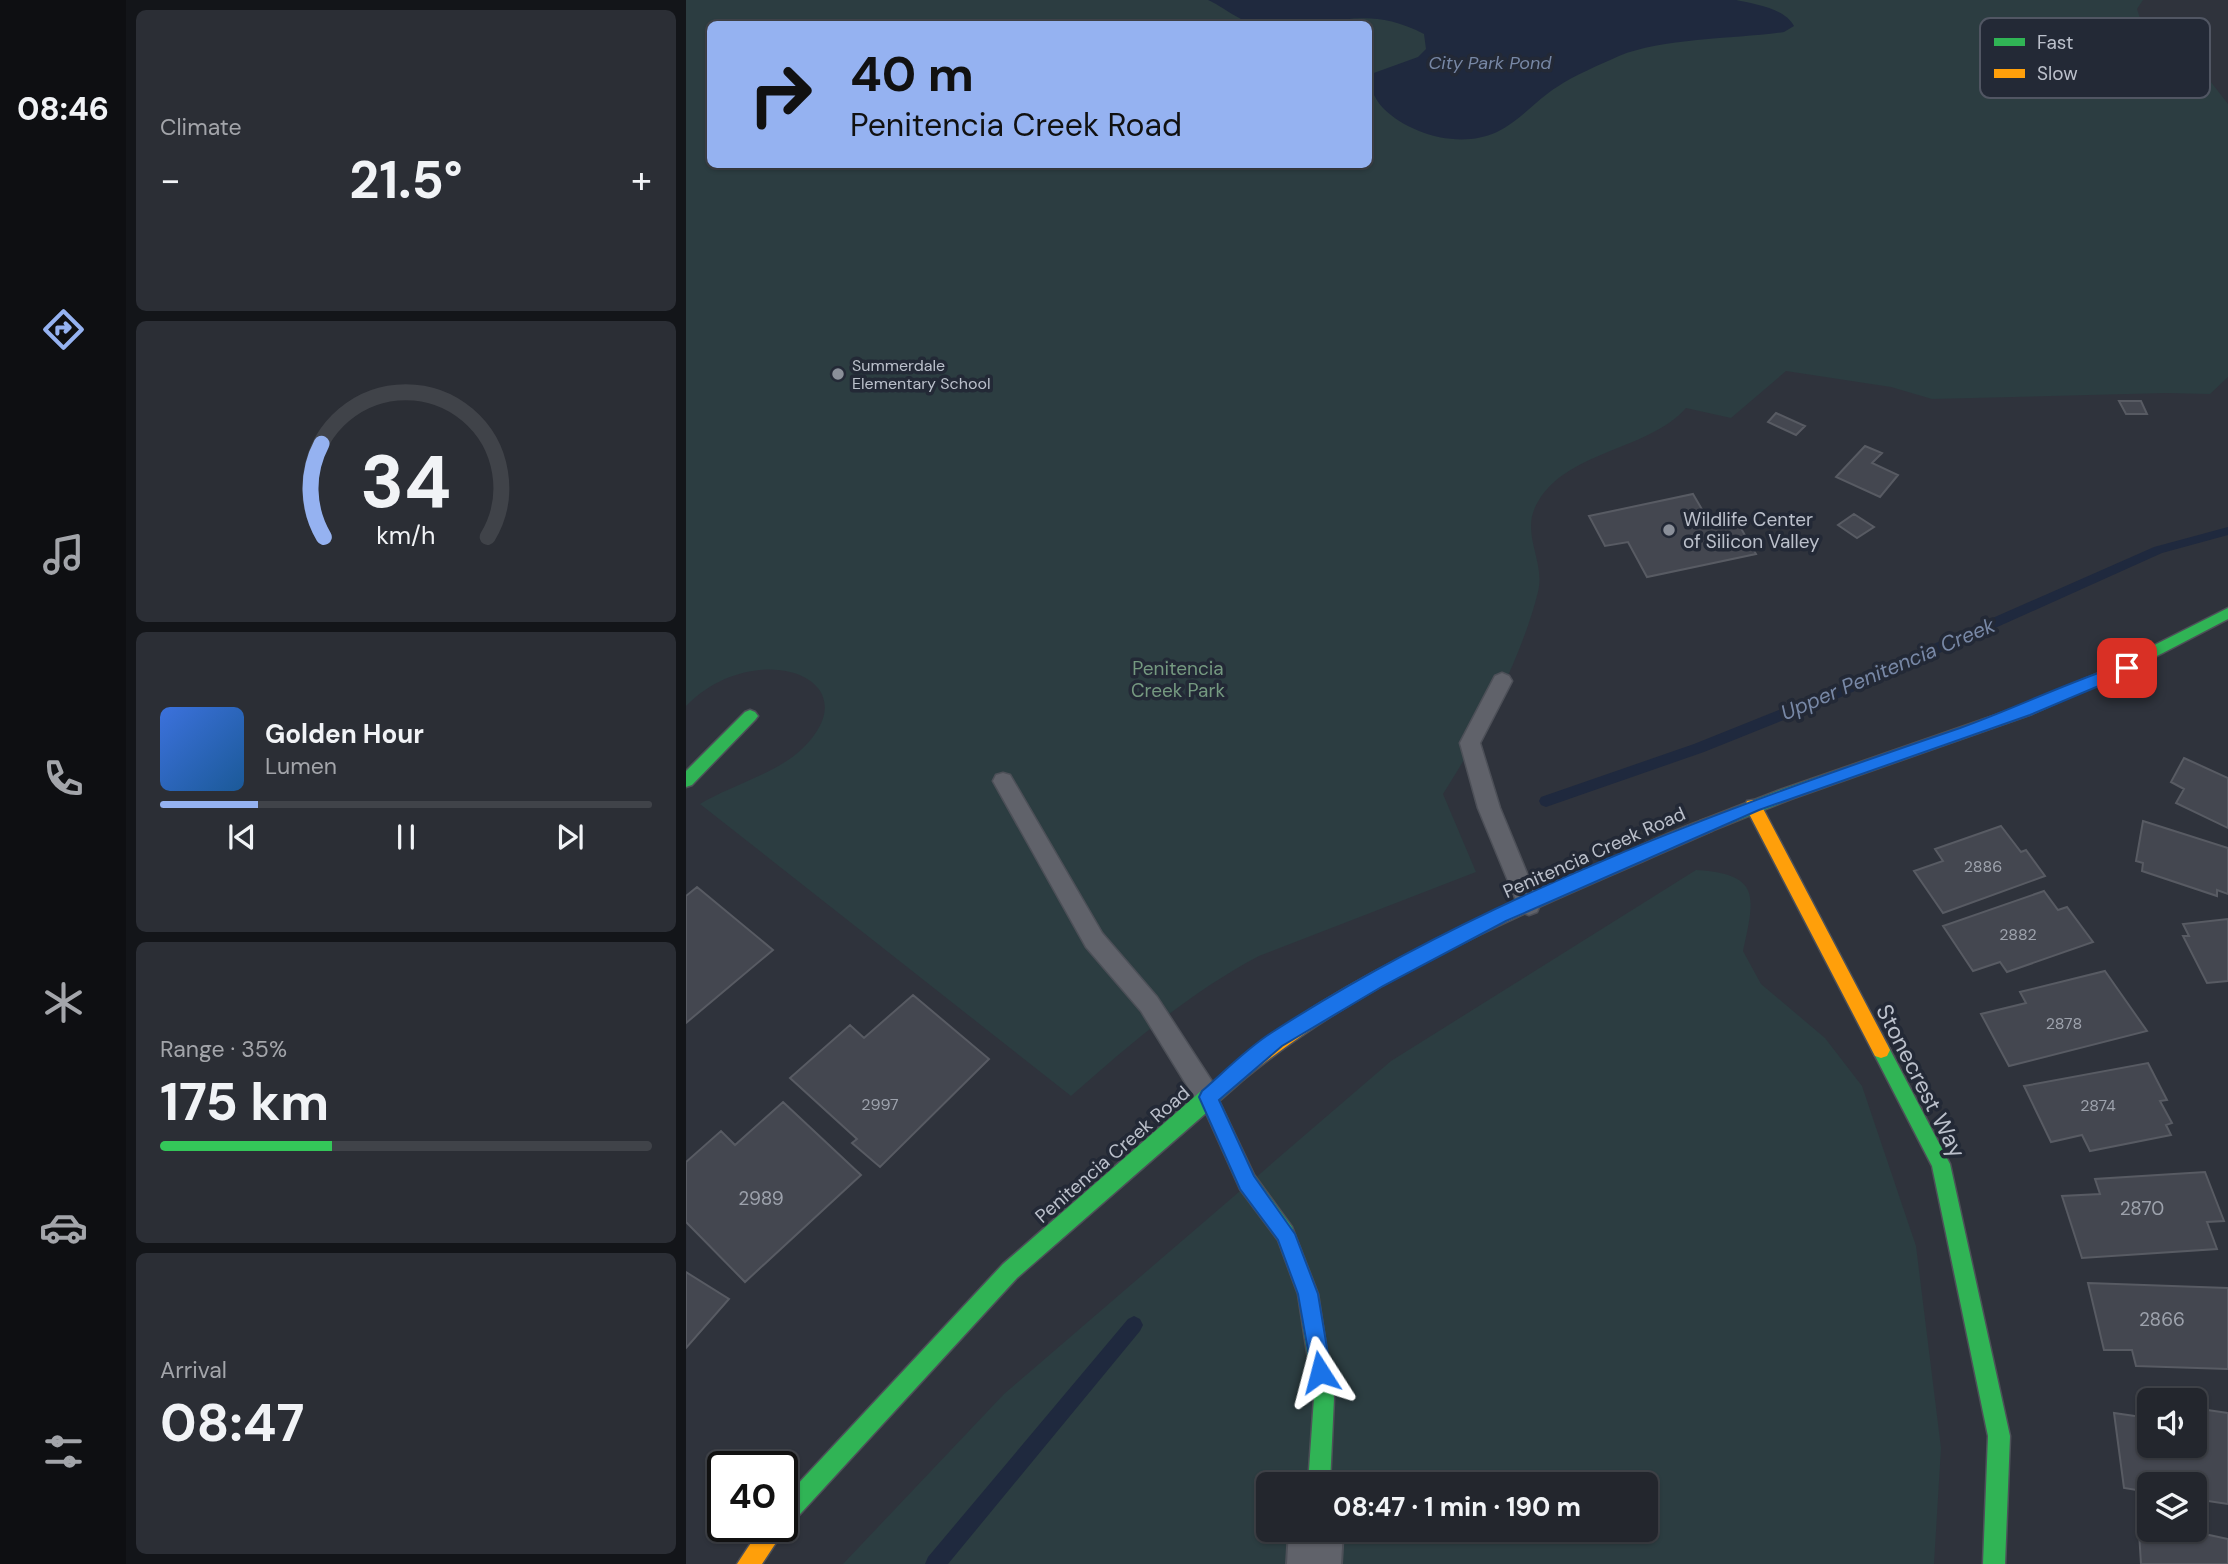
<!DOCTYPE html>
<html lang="en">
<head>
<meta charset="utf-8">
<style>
  body { margin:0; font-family:"DM Sans",sans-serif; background:#2b2e35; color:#f1f3f6; height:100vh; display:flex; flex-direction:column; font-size:26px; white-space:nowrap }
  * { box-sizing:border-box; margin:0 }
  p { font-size:23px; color:#a3a5aa }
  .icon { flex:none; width:38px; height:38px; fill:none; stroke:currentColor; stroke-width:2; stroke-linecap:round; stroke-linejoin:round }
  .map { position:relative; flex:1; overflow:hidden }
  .panel { display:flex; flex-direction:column; gap:10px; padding:10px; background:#131519; width:560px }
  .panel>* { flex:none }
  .guide { position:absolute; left:21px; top:21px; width:665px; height:147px; border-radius:10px; box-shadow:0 2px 5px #0004,0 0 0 2px #404349; background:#95b2f1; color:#111; overflow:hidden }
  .tools { position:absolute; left:1451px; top:1388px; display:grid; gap:14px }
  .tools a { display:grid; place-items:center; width:70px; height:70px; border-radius:10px; background:#23262d; box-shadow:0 2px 5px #0004,0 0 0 2px #404349; font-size:35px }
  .speed { position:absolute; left:21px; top:1451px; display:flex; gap:14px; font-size:35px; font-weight:700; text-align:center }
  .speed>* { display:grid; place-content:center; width:91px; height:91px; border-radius:50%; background:#23262d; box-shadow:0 2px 5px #0004,0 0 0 2px #404349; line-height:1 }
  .speed .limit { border:4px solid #111; border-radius:10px; background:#fff; color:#111 }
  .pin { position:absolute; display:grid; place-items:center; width:60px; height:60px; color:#fff; margin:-30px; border-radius:14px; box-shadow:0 4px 10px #0006 }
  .me { position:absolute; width:77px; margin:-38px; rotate:351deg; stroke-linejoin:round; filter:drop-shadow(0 0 5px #0008) }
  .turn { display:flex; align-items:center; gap:24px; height:147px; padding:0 28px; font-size:32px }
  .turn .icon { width:91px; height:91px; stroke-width:2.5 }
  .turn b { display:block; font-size:49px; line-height:60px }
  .big { font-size:52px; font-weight:700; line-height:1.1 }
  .panel .tile { flex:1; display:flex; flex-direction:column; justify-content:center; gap:10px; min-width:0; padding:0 24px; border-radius:10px; background:#2b2e35 }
  .panel .dial { align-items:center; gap:0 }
  .dial svg { height:182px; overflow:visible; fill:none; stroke:#404349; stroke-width:7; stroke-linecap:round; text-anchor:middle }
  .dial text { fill:#f1f3f6; stroke:none }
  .song { display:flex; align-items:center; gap:21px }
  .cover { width:84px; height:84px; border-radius:10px; background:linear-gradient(135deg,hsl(220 70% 55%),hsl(210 70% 35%)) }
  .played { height:7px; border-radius:4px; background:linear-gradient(90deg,#95b2f1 20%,#404349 20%) }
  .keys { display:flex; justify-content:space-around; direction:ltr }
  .heat { display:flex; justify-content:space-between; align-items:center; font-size:38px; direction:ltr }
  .charge { height:10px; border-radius:5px; background:linear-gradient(90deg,#34c759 35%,#404349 0) }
  .trip { position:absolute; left:570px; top:1472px; width:402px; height:70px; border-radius:10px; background:#23262d; box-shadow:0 2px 5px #0004,0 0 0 2px #404349; font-weight:700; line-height:70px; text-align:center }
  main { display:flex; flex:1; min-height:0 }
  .dock { display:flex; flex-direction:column; width:126px; justify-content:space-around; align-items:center; background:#0e0f12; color:#a3a5aa }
  .dock .icon { width:49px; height:49px }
  .dock .selected { color:#95b2f1 }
  .dock b { font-size:32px; color:#f1f3f6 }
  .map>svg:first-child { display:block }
  .green { fill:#2c3d41; fill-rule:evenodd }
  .water { fill:#1f293e }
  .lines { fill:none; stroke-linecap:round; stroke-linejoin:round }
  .stream { fill:#1f293e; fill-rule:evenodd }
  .building { fill:#444750; stroke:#585b63; stroke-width:2 }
  .lane-casing { stroke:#4d5058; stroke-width:3 }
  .street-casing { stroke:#4d5058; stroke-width:4 }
  .fast-casing { stroke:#4d5058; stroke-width:3 }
  .slow-casing { stroke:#4d5058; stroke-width:3 }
  .lane { fill:#60626a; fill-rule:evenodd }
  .street { fill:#60626a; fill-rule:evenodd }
  .fast { fill:#30b455; fill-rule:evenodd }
  .slow { fill:#ff9f0a; fill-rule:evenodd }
  .route { fill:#1a73e8; stroke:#114b97; stroke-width:2 }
  .poi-dot { fill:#8a8f99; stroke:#232936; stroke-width:2.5 }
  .labels { text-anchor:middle; stroke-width:7; stroke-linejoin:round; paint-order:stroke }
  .far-poi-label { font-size:16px; fill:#bbc0cb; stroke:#232936; text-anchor:start }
  .number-label { font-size:16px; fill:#9da2ac }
  .far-water-label { font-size:18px; font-style:italic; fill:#7888a6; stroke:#232936 }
  .poi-label { font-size:19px; fill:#bbc0cb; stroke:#232936; text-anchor:start }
  .park-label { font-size:19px; fill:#759980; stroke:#232936 }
  .street-label { font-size:19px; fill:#bbc0cb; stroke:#232936 }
  .near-number-label { font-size:19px; fill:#9da2ac }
  .water-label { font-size:21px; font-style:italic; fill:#7888a6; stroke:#232936 }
  .near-street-label { font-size:23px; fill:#bbc0cb; stroke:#232936 }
  .key { fill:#232936; stroke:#515663; stroke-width:2 }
  .key-label { font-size:19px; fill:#bbc0cb }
</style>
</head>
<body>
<main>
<nav class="dock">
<b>08:46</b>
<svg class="icon selected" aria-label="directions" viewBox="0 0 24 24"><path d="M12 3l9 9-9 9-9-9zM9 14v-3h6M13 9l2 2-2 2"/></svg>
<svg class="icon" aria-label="music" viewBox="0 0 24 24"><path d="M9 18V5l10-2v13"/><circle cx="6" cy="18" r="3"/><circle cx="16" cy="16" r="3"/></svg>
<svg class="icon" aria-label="phone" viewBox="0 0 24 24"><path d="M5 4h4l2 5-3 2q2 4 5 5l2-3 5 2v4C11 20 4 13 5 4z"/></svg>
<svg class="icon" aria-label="climate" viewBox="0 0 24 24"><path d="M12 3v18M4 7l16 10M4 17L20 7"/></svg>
<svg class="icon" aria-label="car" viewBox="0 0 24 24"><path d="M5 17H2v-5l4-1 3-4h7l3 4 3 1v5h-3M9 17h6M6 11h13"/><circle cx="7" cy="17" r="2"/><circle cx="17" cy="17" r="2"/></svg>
<svg class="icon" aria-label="filters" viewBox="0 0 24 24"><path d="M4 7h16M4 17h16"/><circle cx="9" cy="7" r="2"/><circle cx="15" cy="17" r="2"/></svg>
</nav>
<section class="panel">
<div class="tile"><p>Climate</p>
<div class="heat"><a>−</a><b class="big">21.5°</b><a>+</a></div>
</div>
<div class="tile dial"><svg viewBox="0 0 100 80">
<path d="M14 69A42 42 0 1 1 86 69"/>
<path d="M14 69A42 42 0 0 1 13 28" stroke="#95b2f1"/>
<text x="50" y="56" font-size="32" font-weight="700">34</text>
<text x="50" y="72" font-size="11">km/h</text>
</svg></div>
<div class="tile">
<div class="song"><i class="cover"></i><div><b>Golden Hour</b><p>Lumen</p></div></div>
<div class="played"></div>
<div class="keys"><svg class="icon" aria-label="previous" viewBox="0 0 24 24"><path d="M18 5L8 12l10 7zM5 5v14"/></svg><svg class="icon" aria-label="pause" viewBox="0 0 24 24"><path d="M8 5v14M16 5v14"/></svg><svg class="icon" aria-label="next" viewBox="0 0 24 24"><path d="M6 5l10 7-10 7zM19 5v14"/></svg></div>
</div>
<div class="tile"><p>Range · 35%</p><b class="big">175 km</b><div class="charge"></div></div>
<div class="tile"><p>Arrival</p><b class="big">08:47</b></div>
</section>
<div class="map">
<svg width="1542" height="1564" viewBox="0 0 1542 1564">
  <rect width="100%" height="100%" fill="#2f333c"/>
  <path class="green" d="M0,0H1457L1451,9L1454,18L1504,55L1542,104V377L1524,394L1480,393L1246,399L1205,387L1100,371L1045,418L1000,408C963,450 884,450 853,500C832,532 860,560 852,592C835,660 794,736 757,794L790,872L573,956C503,993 444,1044 385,1096L14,804C46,785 92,773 117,748C188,678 69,635 0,706ZM24,24H682V164H24Z
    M1010,870C1075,874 1069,896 1057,951L1075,984L1139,1038L1176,1086L1230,1246L1255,1448L1248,1564H157L318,1394L705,1061ZM583,1484H961V1530H583Z"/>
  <path class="water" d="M522,0H1050C1068,4 1099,8 1108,26L1098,32C1049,39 977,38 933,56C913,65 889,75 871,87C850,100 834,121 811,132C775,149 724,135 697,108C691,102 687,93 683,85L685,74L732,57L740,49L738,34C673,0 641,33 570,24C556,23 536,6 522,0Z"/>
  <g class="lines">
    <path class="stream" d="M1542,527V535L1476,553L1160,695L1018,752L860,807L855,805L853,801L855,797L1008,744L1150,687L1468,547Z
      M448,1316L454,1319L457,1325L454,1331L262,1564H239L242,1557L442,1319Z"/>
  </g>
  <path class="building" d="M1433,401H1455L1461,414H1440Z
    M1090,413L1119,426L1110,435L1082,422Z
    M1179,446L1196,453L1186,463L1212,475L1194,497L1150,477Z
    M1007,494L1021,518L1046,513L1070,554L961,577L942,542L919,546L903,516Z
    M1168,514L1188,527L1171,538L1152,525Z
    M1498,758L1542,778V828L1490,803L1498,789L1485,782Z
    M1457,821L1542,848V894L1531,890V896L1456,871L1457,863L1450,861Z
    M1315,826L1335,852L1340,850L1359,876L1257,913L1228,871L1257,861L1249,849Z
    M11,887L87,950L0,1023V896Z
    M1358,891L1372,910L1381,907L1407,942L1321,972L1314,962L1287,971L1257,926Z
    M1542,919V981L1521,983L1497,936H1503L1497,924Z
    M1419,971L1461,1031L1323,1066L1295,1014L1340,1003L1334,992Z
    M227,995L303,1059L194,1167L166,1143L171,1139L104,1078L164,1025L178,1038Z
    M1462,1063L1481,1100L1474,1101L1486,1123L1480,1125L1485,1135L1404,1151L1396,1135L1365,1142L1338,1086Z
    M97,1102L175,1175L59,1282L0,1222V1162L35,1131L49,1145Z
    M1519,1172L1538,1221L1521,1222L1531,1249L1396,1258L1376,1196L1414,1194L1409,1179Z
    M0,1272L43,1299L0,1348Z
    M1402,1283L1542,1288V1369L1450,1366L1446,1350H1418Z
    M1508,1408L1542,1413V1504L1508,1499V1484H1463V1492L1438,1488L1428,1413L1463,1418V1446H1508Z
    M1452,1516L1463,1518V1530H1500L1542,1539V1564H1455Z"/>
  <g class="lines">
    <g class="lane-casing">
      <path id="lane" d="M816,673L823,676L826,681L794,743L814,808L854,905L851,912L843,915L835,912L832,905L792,808L774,743L809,676Z
        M317,773L324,775L416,933L471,997L531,1089L534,1097L531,1105L522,1108L513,1105L455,1011L400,947L307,781L310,775Z"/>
    </g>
    <g class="street-casing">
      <path id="street" d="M603,1530H657L655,1564H601Z"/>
    </g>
    <g class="fast-casing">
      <path id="fast" d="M1542,608V619L1448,668L1346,714L1105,799L1020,833L1014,831L1012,826L1014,821L1094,790L1336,706L1413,673Z
        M64,710L69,712L72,716L69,720L6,785L0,787V771L59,712Z
        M1195,1042L1201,1044L1264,1164L1324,1436L1319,1564H1297L1302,1436L1246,1166L1186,1050L1189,1044Z
        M552,1065L558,1067L561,1073L558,1079L533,1101L568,1175L606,1227L632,1294L648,1398L644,1484H622L628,1398L612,1294L592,1240L554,1189L520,1113L331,1278L104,1525L96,1528L91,1526H96V1501L317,1264L515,1091Z"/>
    </g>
    <g class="slow-casing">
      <path id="slow" d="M1067,800L1073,801L1201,1044L1204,1050L1201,1056L1195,1058L1189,1056L1059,806L1061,801Z
        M1020,819L1026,821L1028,826L1026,831C868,901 693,968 558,1079L552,1081L546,1079L543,1073C549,1060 567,1050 578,1041C670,973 779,926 883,879C928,859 973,835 1020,819Z
        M96,1518L101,1526L76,1564H51L76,1526H96Z"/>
    </g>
    <use href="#lane" class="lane"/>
    <use href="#street" class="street"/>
    <use href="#fast" class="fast"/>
    <use href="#slow" class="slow"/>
  </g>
  <path class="route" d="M1441,663L1446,665V672L1344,715L1073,810L820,921L697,986L596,1046L533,1100L568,1176L609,1234L632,1294L645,1372L642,1379L634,1382L627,1379L612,1294L592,1240L554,1189L513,1097L516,1091C538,1072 560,1049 585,1033C796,896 1037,809 1274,728C1330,708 1384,681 1441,663Z"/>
  <g class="poi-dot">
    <circle cx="152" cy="374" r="7"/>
    <circle cx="983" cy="530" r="7"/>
  </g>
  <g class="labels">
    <g class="far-poi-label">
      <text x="166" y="371">Summerdale<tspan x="166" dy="18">Elementary School</tspan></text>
    </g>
    <g class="number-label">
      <text x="1297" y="872">2886</text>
      <text x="1332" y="940">2882</text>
      <text x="1378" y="1029">2878</text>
      <text x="194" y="1110">2997</text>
      <text x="1412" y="1111">2874</text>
    </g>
    <g class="far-water-label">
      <text x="804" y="69">City Park Pond</text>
    </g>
    <g class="poi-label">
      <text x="997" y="526">Wildlife Center<tspan x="997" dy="22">of Silicon Valley</tspan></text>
    </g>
    <g class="park-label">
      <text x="492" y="675">Penitencia<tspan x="492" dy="22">Creek Park</tspan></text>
    </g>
    <g class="street-label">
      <text transform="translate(908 852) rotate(-24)" y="7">Penitencia Creek Road</text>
      <text transform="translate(426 1154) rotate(-41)" y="7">Penitencia Creek Road</text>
    </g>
    <g class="near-number-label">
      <text x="75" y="1205">2989</text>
      <text x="1456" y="1215">2870</text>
      <text x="1476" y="1326">2866</text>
    </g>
    <g class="water-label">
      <text transform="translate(1202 669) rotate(-23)" y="7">Upper Penitencia Creek</text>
    </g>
    <g class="near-street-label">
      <text transform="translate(1235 1081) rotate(63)" y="8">Stonecrest Way</text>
    </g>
  </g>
  <rect x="1294" y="18" width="230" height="80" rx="10" class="key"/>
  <rect x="1308" y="38" width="31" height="8" fill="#30b455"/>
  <rect x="1308" y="69" width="31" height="9" fill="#ff9f0a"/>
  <g class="key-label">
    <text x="1351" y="49">Fast</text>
    <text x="1351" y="80">Slow</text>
  </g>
</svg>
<div class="tools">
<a><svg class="icon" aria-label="sound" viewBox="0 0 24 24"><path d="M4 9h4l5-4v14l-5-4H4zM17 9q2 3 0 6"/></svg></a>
<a><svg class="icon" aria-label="layers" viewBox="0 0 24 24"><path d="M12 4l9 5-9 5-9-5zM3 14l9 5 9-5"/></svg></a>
</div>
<div class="speed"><div class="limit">40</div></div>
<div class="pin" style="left:1441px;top:668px;background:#d93025"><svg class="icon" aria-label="arrive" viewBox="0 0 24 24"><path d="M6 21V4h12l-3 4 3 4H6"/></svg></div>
<svg class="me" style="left:634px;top:1372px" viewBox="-20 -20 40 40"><path d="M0-17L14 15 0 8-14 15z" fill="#1a73e8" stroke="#fff" stroke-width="4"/></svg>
<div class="trip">08:47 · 1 min · 190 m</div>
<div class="guide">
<div class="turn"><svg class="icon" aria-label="right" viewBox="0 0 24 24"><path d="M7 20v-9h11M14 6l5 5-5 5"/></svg><div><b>40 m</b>Penitencia Creek Road</div></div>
</div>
</div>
</main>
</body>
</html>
